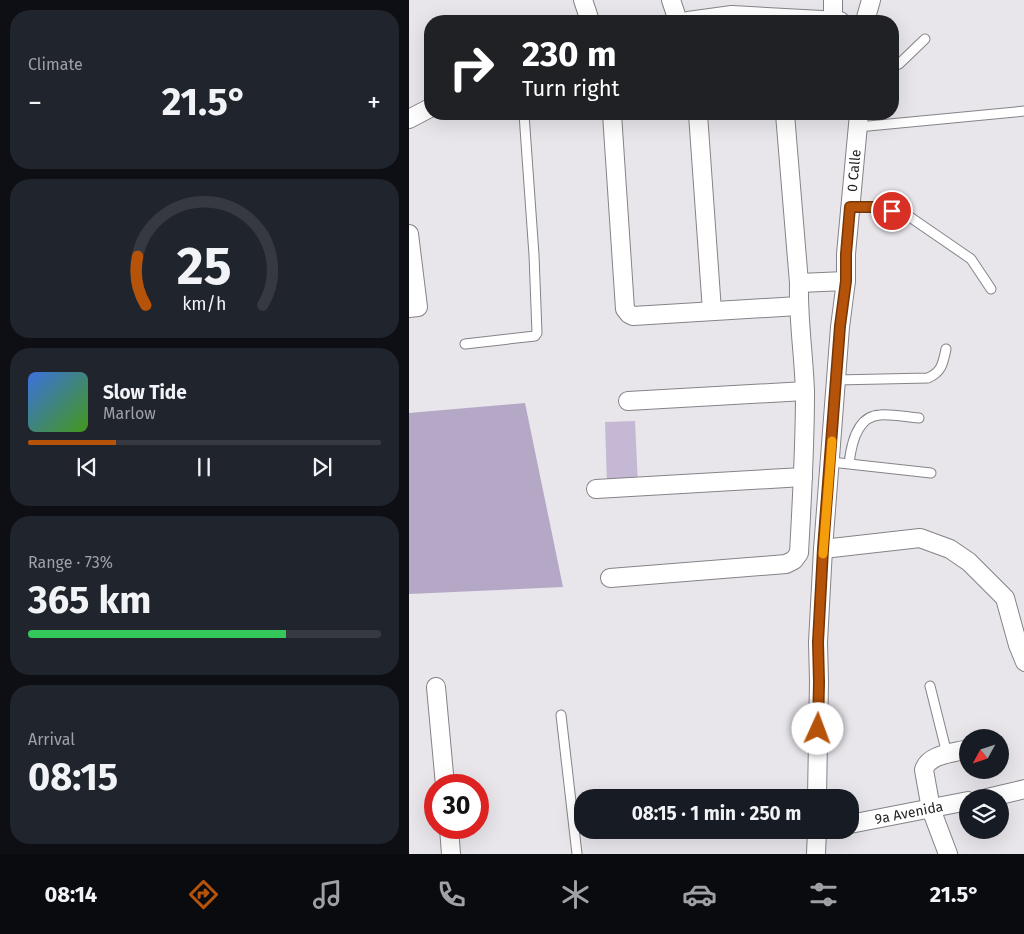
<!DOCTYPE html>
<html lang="en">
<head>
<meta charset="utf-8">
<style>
  body { margin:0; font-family:"Fira Sans",sans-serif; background:#20242c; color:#f1f3f6; height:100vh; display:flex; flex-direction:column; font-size:19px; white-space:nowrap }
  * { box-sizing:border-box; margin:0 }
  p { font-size:16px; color:#9ea1a6 }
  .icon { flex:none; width:28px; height:28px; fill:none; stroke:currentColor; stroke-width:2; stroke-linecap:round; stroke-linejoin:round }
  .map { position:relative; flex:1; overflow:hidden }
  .sheet { display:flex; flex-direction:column; gap:10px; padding:10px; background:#0d0f14; width:409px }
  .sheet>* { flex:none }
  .hud { position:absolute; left:15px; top:15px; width:475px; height:105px; border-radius:20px; box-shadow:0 5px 20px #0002; background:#202124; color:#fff; overflow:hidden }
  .needle { width:32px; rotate:230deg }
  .controls { position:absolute; left:550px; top:729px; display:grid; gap:10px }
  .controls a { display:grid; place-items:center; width:50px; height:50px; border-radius:50%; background:#171b24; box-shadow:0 5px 20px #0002; font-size:25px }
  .speed { position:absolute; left:15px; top:774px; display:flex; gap:10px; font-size:25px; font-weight:700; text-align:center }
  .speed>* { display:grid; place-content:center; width:65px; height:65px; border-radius:50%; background:#171b24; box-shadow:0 5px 20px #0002; line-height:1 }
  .speed .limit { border:8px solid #d22; background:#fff; color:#111 }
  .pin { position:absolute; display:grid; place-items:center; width:42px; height:42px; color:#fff; margin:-21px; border:2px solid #fff; border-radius:50%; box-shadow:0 1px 5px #0007 }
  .me { position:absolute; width:55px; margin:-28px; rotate:2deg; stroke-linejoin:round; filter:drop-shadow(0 0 4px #0008) }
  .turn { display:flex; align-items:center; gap:18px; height:105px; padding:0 15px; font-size:22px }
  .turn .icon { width:65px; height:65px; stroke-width:2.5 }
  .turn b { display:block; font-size:35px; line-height:42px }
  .big { font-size:38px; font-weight:700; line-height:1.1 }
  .sheet .card { flex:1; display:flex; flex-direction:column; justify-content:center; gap:8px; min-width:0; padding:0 18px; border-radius:20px; background:#20242c }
  .sheet .dial { align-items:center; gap:0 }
  .dial svg { height:130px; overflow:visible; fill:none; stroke:#363941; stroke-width:7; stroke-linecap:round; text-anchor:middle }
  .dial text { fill:#f1f3f6; stroke:none }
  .song { display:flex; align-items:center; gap:15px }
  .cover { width:60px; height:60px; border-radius:8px; background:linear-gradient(135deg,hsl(220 70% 55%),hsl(100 70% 35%)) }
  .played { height:5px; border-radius:2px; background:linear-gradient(90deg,#b45309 25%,#363941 25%) }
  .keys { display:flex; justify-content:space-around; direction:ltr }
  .heat { display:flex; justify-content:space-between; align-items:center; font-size:28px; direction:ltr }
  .charge { height:8px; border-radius:4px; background:linear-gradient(90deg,#34c759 73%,#363941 0) }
  .trip { position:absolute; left:165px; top:789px; width:285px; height:50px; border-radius:20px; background:#171b24; box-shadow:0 5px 20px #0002; font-weight:700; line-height:50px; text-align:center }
  .tab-bar { display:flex; height:80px; justify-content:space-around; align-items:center; background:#090b0e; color:#9ea1a6 }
  .tab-bar .icon { width:35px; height:35px }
  .tab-bar .selected { color:#b45309 }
  .tab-bar b { font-size:22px; color:#f1f3f6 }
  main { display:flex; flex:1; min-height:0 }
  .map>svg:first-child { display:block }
  .green { fill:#c4b8d5 }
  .forest { fill:#b5a8c6 }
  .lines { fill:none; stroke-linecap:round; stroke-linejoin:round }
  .lane-casing { stroke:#858388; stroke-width:11 }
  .street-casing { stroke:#858388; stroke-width:20 }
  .lane { stroke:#fff; stroke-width:9 }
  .street { stroke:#fff; stroke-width:18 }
  .route-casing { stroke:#753606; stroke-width:12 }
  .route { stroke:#b45309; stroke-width:9 }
  .slow { stroke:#f59e0b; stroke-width:9 }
  .labels { text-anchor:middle; stroke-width:5; stroke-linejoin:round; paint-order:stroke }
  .street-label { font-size:14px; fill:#232224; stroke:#fff }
</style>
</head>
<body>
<main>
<section class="sheet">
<div class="card"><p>Climate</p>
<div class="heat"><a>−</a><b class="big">21.5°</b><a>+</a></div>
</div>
<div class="card dial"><svg viewBox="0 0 100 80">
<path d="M14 69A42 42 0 1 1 86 69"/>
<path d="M14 69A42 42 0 0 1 9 39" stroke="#b45309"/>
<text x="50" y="56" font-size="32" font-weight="700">25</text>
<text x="50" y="72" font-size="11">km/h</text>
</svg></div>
<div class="card">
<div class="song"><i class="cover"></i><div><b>Slow Tide</b><p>Marlow</p></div></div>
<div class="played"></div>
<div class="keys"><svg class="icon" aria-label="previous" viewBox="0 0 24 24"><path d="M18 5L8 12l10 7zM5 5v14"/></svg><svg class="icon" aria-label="pause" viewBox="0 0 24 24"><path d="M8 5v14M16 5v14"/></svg><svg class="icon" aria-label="next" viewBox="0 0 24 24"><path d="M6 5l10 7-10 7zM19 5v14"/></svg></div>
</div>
<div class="card"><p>Range · 73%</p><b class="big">365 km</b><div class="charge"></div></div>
<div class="card"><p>Arrival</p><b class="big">08:15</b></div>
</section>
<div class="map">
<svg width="616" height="854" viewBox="0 0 616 854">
  <rect width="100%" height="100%" fill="#e8e6eb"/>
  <path class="green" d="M226,421L229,485L198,486L196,422Z"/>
  <path class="forest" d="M116,403L154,587L0,594V413Z"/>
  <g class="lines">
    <g class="lane-casing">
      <path id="lane" d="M484,66L490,64L516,39
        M449,127L616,111
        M441,207H469L498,215L562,259L582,289
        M56,344L126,336L128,333L125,255L115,114
        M427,380L519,378C533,372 534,363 537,349
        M422,462L522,473
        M440,464C442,445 448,416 471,415C483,414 497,417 510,418
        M521,686L538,754
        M152,715L168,854"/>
    </g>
    <g class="street-casing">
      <g id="street">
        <path d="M174,0L181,21"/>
        <path d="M262,0L269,21"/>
        <path d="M424,0V21"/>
        <path d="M279,21L323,15L431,21"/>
        <path d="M456,21L462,0"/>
        <path d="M203,114L216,309L220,314L224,316L389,306"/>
        <path d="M289,114L303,311"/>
        <path d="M0,119L21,108"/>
        <path d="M0,234L9,307L0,308"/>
        <path d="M390,283L437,281"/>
        <path d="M219,401L396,391"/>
        <path d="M187,489L394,477"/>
        <path d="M414,549L511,538L541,549L560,562L596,598L609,645L616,662"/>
        <path d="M201,578L377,564L385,560L390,553C393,500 396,447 396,393C395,356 389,320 390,283L376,114"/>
        <path d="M27,687L36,785"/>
        <path id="s1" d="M408,798L410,681L409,642L414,549L431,327L437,281V254L450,114"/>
        <path d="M578,798L616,789"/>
        <path id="s2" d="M441,824L559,801"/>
        <path d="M40,828L42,854"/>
        <path d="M407,854L408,830"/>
        <path d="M539,854L522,809L515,770C519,754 545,753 559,749"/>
      </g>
    </g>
    <use href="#lane" class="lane"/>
    <use href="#street" class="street"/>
  </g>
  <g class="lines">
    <g class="route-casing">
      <path id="route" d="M409,729L410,682L409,642L414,549L431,326L437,281V254L441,207H469L483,211"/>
    </g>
    <use href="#route" class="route"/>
    <path class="slow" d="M414,554L423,441"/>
  </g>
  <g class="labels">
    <g class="street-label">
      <text dy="5" stroke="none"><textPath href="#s1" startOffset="629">0 Calle</textPath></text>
      <text dy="5" stroke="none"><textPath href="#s2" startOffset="60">9a Avenida</textPath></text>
    </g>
  </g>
</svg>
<div class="controls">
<a><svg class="needle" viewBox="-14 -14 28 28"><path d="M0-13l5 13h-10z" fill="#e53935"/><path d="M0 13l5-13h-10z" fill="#9ea1a6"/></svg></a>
<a><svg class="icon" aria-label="layers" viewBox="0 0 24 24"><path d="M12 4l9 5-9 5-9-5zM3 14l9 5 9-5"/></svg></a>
</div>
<div class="speed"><div class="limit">30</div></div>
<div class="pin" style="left:483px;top:211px;background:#d93025"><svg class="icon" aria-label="arrive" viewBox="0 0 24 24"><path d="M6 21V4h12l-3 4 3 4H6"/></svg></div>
<svg class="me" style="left:409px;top:729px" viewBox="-20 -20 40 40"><circle r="19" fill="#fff"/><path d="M0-13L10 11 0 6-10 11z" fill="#b45309"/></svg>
<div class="trip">08:15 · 1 min · 250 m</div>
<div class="hud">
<div class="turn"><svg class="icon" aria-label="right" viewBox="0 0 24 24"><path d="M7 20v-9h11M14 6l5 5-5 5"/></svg><div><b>230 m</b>Turn right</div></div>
</div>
</div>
</main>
<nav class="tab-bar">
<b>08:14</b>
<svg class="icon selected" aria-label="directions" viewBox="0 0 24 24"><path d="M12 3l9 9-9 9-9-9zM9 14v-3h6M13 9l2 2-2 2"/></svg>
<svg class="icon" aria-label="music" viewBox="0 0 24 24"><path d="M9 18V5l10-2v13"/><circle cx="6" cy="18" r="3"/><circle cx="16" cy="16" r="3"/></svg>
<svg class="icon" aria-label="phone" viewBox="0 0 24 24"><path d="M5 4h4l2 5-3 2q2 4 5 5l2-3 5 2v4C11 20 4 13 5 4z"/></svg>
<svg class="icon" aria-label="climate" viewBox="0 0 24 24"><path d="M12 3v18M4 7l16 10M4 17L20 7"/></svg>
<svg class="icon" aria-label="car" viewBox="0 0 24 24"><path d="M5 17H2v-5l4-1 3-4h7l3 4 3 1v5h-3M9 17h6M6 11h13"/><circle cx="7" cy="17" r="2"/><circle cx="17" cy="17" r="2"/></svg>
<svg class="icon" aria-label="filters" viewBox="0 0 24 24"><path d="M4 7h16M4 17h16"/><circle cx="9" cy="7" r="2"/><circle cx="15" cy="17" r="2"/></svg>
<b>21.5°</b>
</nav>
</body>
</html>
